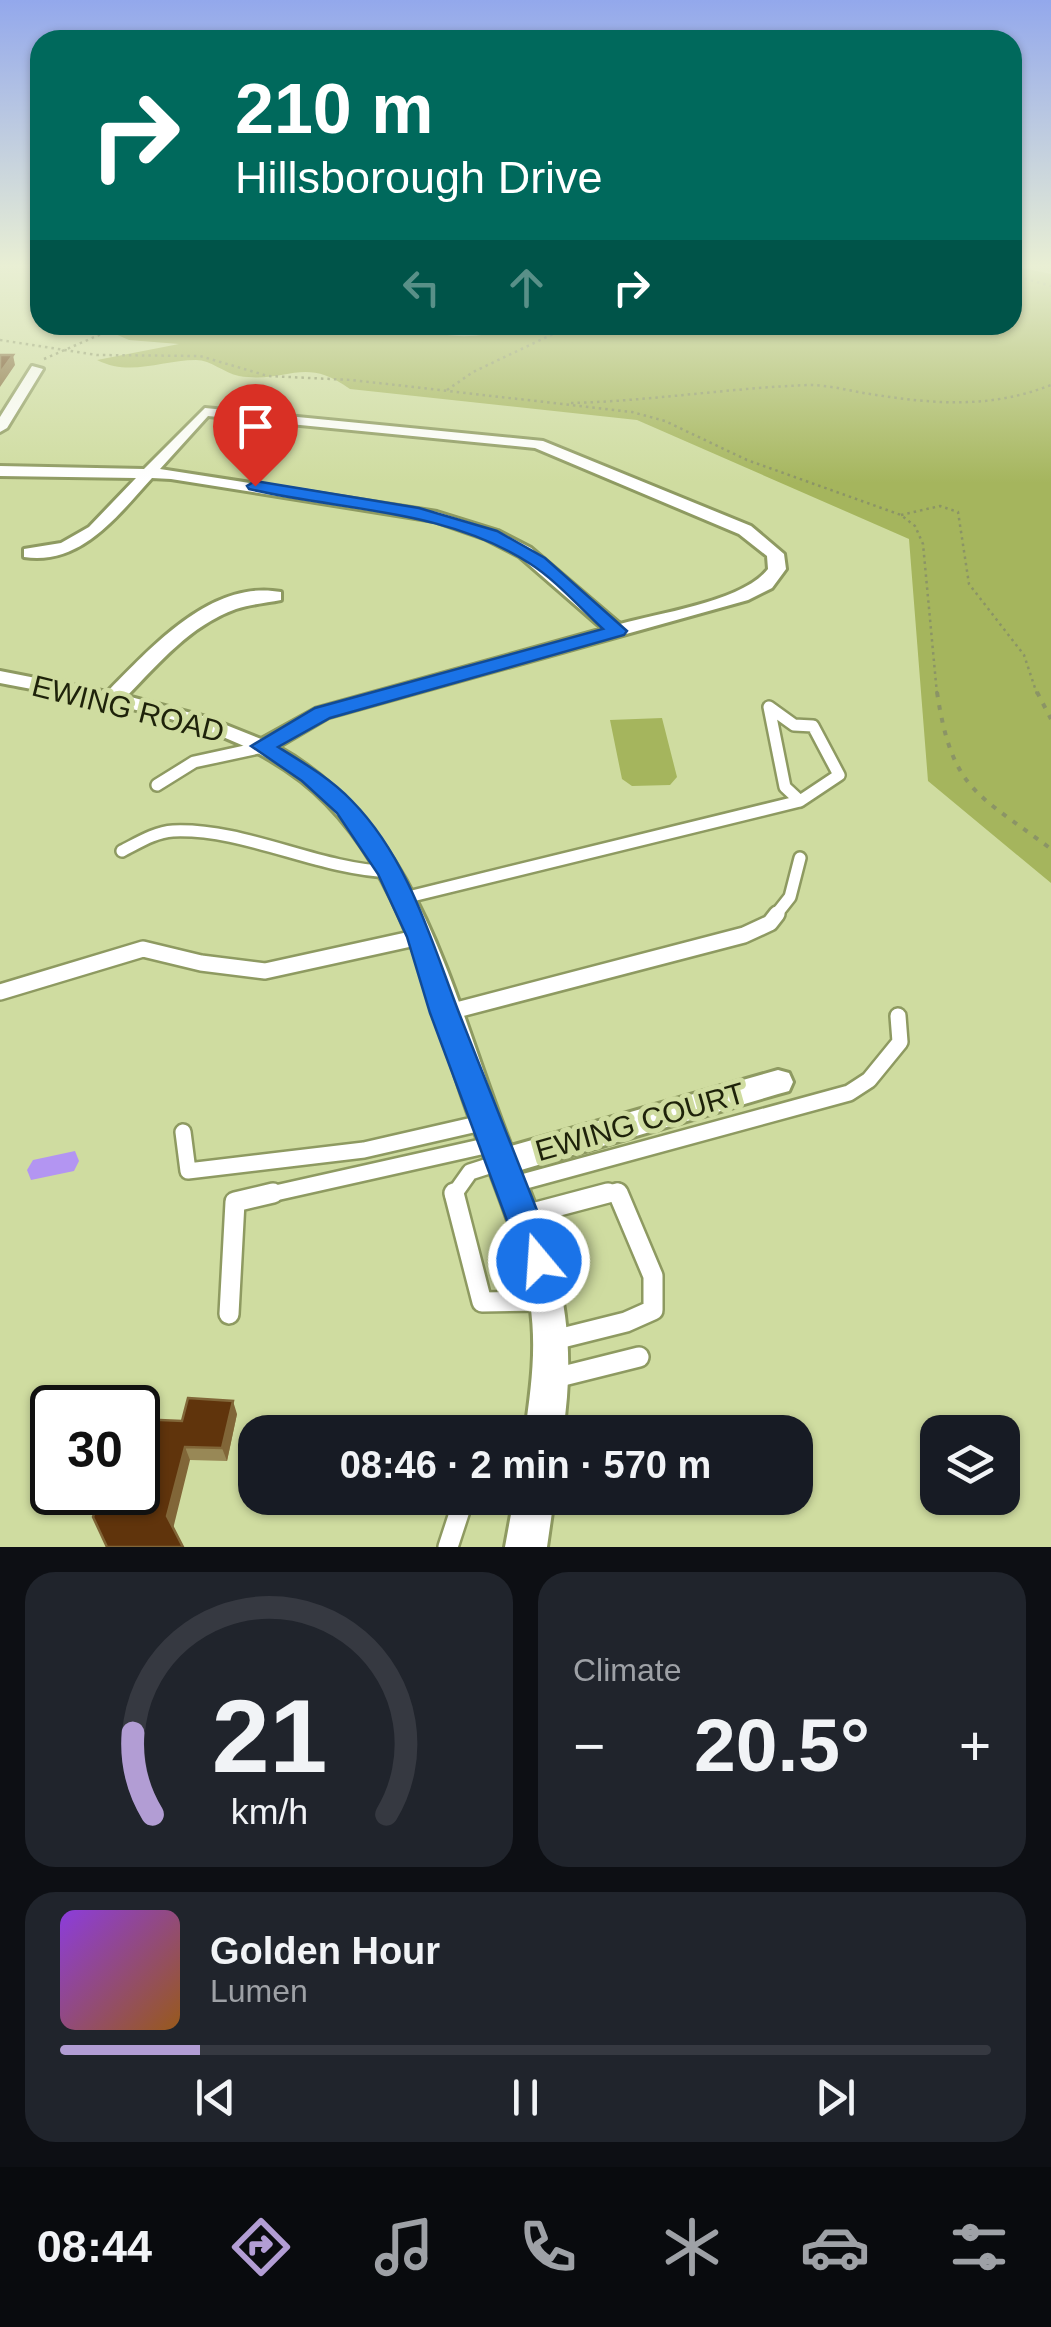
<!DOCTYPE html>
<html lang="en">
<head>
<meta charset="utf-8">
<style>
  body { margin:0; font-family:Helvetica,sans-serif; background:#20242c; color:#f1f3f6; height:100vh; display:flex; flex-direction:column; font-size:38px; white-space:nowrap }
  * { box-sizing:border-box; margin:0 }
  p { font-size:32px; color:#9ea1a6 }
  .icon { flex:none; width:55px; height:55px; fill:none; stroke:currentColor; stroke-width:2; stroke-linecap:round; stroke-linejoin:round }
  .map { position:relative; height:1547px; overflow:hidden }
  .panel { display:flex; flex-direction:column; gap:25px; padding:25px; background:#0d0f14; flex:1 }
  .panel>* { flex:none }
  .hud { position:absolute; left:30px; top:30px; width:992px; height:305px; border-radius:30px; box-shadow:0 2px 8px #0004; background:#00695c; color:#fff; overflow:hidden }
  .controls { position:absolute; left:920px; top:1415px; display:grid; gap:20px }
  .controls a { display:grid; place-items:center; width:100px; height:100px; border-radius:20px; background:#171b24; box-shadow:0 2px 8px #0004; font-size:50px }
  .speed { position:absolute; left:30px; top:1385px; display:flex; gap:20px; font-size:50px; font-weight:700; text-align:center }
  .speed>* { display:grid; place-content:center; width:130px; height:130px; border-radius:50%; background:#171b24; box-shadow:0 2px 8px #0004; line-height:1 }
  .speed .limit { border:5px solid #111; border-radius:15px; background:#fff; color:#111 }
  .pin { position:absolute; display:grid; place-items:center; width:85px; height:85px; color:#fff; margin:-102px -42px; border-radius:50% 50% 50% 0; rotate:-45deg; box-shadow:0 0 10px #0007 }
  .pin .icon { rotate:45deg }
  .me { position:absolute; width:110px; margin:-55px; rotate:342deg; stroke-linejoin:round; filter:drop-shadow(0 0 8px #0008) }
  .turn { display:flex; align-items:center; gap:35px; height:210px; padding:0 40px; font-size:45px }
  .turn .icon { width:130px; height:130px; stroke-width:2.5 }
  .turn b { display:block; font-size:70px; line-height:85px }
  .lanes { display:flex; align-items:center; height:95px; padding:0 40px; background:#0003; justify-content:center; gap:50px; direction:ltr }
  .lanes .off { opacity:.35 }
  .big { font-size:75px; font-weight:700; line-height:1.1 }
  .panel .card { flex:1; display:flex; flex-direction:column; justify-content:center; gap:15px; min-width:0; padding:0 35px; border-radius:30px; background:#20242c }
  .panel .dial { align-items:center; gap:0 }
  .dial svg { height:260px; overflow:visible; fill:none; stroke:#363941; stroke-width:7; stroke-linecap:round; text-anchor:middle }
  .dial text { fill:#f1f3f6; stroke:none }
  .song { display:flex; align-items:center; gap:30px }
  .cover { width:120px; height:120px; border-radius:15px; background:linear-gradient(135deg,hsl(270 70% 55%),hsl(30 70% 35%)) }
  .played { height:10px; border-radius:5px; background:linear-gradient(90deg,#b29dd4 15%,#363941 15%) }
  .keys { display:flex; justify-content:space-around; direction:ltr }
  .heat { display:flex; justify-content:space-between; align-items:center; font-size:55px; direction:ltr }
  .panel .tiles { flex:1; display:grid; gap:25px; grid-template-columns:1fr 1fr }
  .card:last-child { grid-column:span 2 }
  .trip { position:absolute; left:238px; top:1415px; width:575px; height:100px; border-radius:30px; background:#171b24; box-shadow:0 2px 8px #0004; font-weight:700; line-height:100px; text-align:center }
  .tab-bar { display:flex; height:160px; justify-content:space-around; align-items:center; background:#090b0e; color:#9ea1a6 }
  .tab-bar .icon { width:70px; height:70px }
  .tab-bar .selected { color:#b29dd4 }
  .tab-bar b { font-size:45px; color:#f1f3f6 }
  .map>svg:first-child { display:block }
  .green { fill:#a5b55d }
  .water { fill:#b395f2 }
  .lines { fill:none; stroke-linecap:round; stroke-linejoin:round }
  .service-far2-casing { stroke:#8e9a61; stroke-width:16 }
  .service-far1-casing { stroke:#8e9a61; stroke-width:20 }
  .service-casing { stroke:#8e9a61; stroke-width:24 }
  .minor-casing { stroke:#8e9a61; stroke-width:6 }
  .path-far1 { stroke:#8b9466; stroke-width:2.5; stroke-dasharray:2.5 4; stroke-linecap:butt }
  .path { stroke:#8b9466; stroke-width:4; stroke-dasharray:5 8; stroke-linecap:butt }
  .service-far2 { stroke:#fff; stroke-width:11 }
  .service-far1 { stroke:#fff; stroke-width:15 }
  .service { stroke:#fff; stroke-width:19 }
  .minor { fill:#fff; fill-rule:evenodd }
  .wall { fill:#988856 }
  .shaded-wall { fill:#816638 }
  .building { fill:#60340c; stroke:#816638; stroke-width:2.5 }
  .route { fill:#1a73e8; stroke:#114b97; stroke-width:2.5 }
  .labels { text-anchor:middle; stroke-width:10; stroke-linejoin:round; paint-order:stroke }
  .near-street-label { font-size:30px; fill:#1e220a; stroke:#cfdca0 }
</style>
</head>
<body>
<div class="map">
<svg width="1051" height="1547" viewBox="0 0 1051 1547">
  <rect width="100%" height="100%" fill="#cfdca0"/>
  <path class="green" d="M1013,266L1051,274V883L928,781L909,539L637,420L350,389C303,355 288,384 239,376C224,373 211,360 196,360C161,360 131,377 97,360L179,344L129,340L113,333L127,325H429L431,331C457,340 488,336 514,328L512,325H1012Z
    M662,718L677,777L670,785L632,786L622,779L610,720Z"/>
  <path class="water" d="M75,1151L79,1161L74,1171L31,1180L27,1170L33,1160Z"/>
  <g class="lines">
    <g class="service-far2-casing">
      <path id="service-far2" d="M769,707L794,725L813,726L839,775L800,801L785,787Z
        M157,785L194,762L263,747
        M122,851C138,843 155,832 173,831C245,828 316,869 390,872
        M404,898L800,801
        M775,916L790,897L800,858"/>
    </g>
    <g class="service-far1-casing">
      <path id="service-far1" d="M0,992L143,949L201,963L265,971L420,937
        M449,1012L744,935L770,923L777,914
        M183,1132L188,1171L364,1150L486,1122
        M511,1185L849,1093L869,1080L900,1042L898,1016
        M262,1196L494,1144
        M453,1196L470,1172L498,1163
        M598,1196L617,1191L619,1196"/>
    </g>
    <g class="service-casing">
      <path id="service" d="M454,1193L482,1302L544,1301
        M525,1215L608,1193
        M229,1314L235,1202L273,1193
        M554,1340L626,1322L653,1310V1276L618,1193
        M555,1378L639,1357
        M448,1547L464,1498"/>
    </g>
    <g class="minor-casing">
      <path id="minor" d="M32,366L43,369L7,428L0,432V417Z
        M205,408L543,441L751,526L784,554L786,569L772,588L748,600L329,717L278,747C423,827 454,1004 511,1146L778,1070L789,1073L793,1082L789,1091L778,1094L521,1170C560,1262 578,1332 563,1432H525C531,1389 537,1347 530,1303C519,1238 491,1178 469,1116C428,1002 402,860 301,781C218,716 100,703 0,683V671L107,692C151,648 211,579 281,592V600C266,603 251,604 236,609C191,625 159,663 127,696L206,717L261,739L315,709L603,629L519,556L486,539L434,521L171,479L152,478C118,515 81,566 24,557V549L61,543L89,527L136,478L0,476V466L144,469ZM208,416L535,448L739,534L767,556L768,569C744,601 660,613 620,624L531,548L498,531L437,512L160,469Z
        M514,1498H554L547,1547H505Z"/>
    </g>
    <path class="path-far1" d="M1012,275L1051,286
      M0,340L97,355L200,356L268,376L352,380L632,412L665,421L747,460L901,515L915,526L923,544L937,694
      M44,359L122,325
      M447,390L473,372L572,325
      M571,403C651,401 729,388 809,385C829,385 850,391 870,394C933,404 990,409 1051,385
      M901,515L940,506L958,512L969,584L1024,655L1037,694"/>
    <path class="path" d="M937,692C952,791 977,793 1051,849
      M1037,692L1051,719"/>
    <use href="#service-far2" class="service-far2"/>
    <use href="#service-far1" class="service-far1"/>
    <use href="#service" class="service"/>
    <use href="#minor" class="minor"/>
  </g>
  <path class="wall" d="M237,1414L227,1461L190,1460L93,1511L86,1498L182,1421Z"/>
  <path class="shaded-wall" d="M13,355L15,365L0,387V373Z
    M233,1401L237,1414L227,1461L222,1448Z
    M185,1447L190,1460L173,1529L167,1516Z"/>
  <path class="building" d="M0,355H13L0,373Z
    M188,1398L233,1401L222,1448L185,1447L167,1516L183,1547H107L93,1517L99,1499L86,1498L88,1492H138V1419L182,1421Z"/>
  <linearGradient id="sky" x2="0" y2="1"><stop stop-color="#93a8ec"/><stop offset="0.55" stop-color="#e9efd4"/><stop offset="1" stop-color="#e9efd4" stop-opacity="0"/></linearGradient>
  <rect width="1051" height="483" fill="url(#sky)"/>
  <path class="route" d="M255,481L419,508L497,531L545,558L627,631L624,635L330,718L278,747C304,763 331,779 352,801C410,860 432,944 461,1018C493,1099 525,1180 557,1261L551,1272L539,1277L527,1272L522,1261L430,1013L407,937L378,874L337,813L302,781L251,746L315,708L603,629C580,608 556,580 529,563C445,509 344,511 249,489L247,486Z"/>
  <g class="labels">
    <g class="near-street-label">
      <text transform="translate(128 709) rotate(14)" y="10">EWING ROAD</text>
      <text transform="translate(640 1122) rotate(-16)" y="10">EWING COURT</text>
    </g>
  </g>
</svg>
<div class="controls">
<a><svg class="icon" aria-label="layers" viewBox="0 0 24 24"><path d="M12 4l9 5-9 5-9-5zM3 14l9 5 9-5"/></svg></a>
</div>
<div class="speed"><div class="limit">30</div></div>
<div class="pin" style="left:255px;top:486px;background:#d93025"><svg class="icon" aria-label="arrive" viewBox="0 0 24 24"><path d="M6 21V4h12l-3 4 3 4H6"/></svg></div>
<svg class="me" style="left:539px;top:1261px" viewBox="-20 -20 40 40"><circle r="17" fill="#1a73e8" stroke="#fff" stroke-width="3"/><path d="M0-11L8 9 0 5-8 9z" fill="#fff"/></svg>
<div class="trip">08:46 · 2 min · 570 m</div>
<div class="hud">
<div class="turn"><svg class="icon" aria-label="right" viewBox="0 0 24 24"><path d="M7 20v-9h11M14 6l5 5-5 5"/></svg><div><b>210 m</b>Hillsborough Drive</div></div>
<div class="lanes"><svg class="icon off" aria-label="left" viewBox="0 0 24 24"><path d="M17 20v-9H6M10 6l-5 5 5 5"/></svg><svg class="icon off" aria-label="ahead" viewBox="0 0 24 24"><path d="M12 20V5M6 11l6-6 6 6"/></svg><svg class="icon" aria-label="right" viewBox="0 0 24 24"><path d="M7 20v-9h11M14 6l5 5-5 5"/></svg></div>
</div>
</div>
<section class="panel">
<div class="tiles">
<div class="card dial"><svg viewBox="0 0 100 80">
<path d="M14 69A42 42 0 1 1 86 69"/>
<path d="M14 69A42 42 0 0 1 8 44" stroke="#b29dd4"/>
<text x="50" y="56" font-size="32" font-weight="700">21</text>
<text x="50" y="72" font-size="11">km/h</text>
</svg></div>
<div class="card"><p>Climate</p>
<div class="heat"><a>−</a><b class="big">20.5°</b><a>+</a></div>
</div>
<div class="card">
<div class="song"><i class="cover"></i><div><b>Golden Hour</b><p>Lumen</p></div></div>
<div class="played"></div>
<div class="keys"><svg class="icon" aria-label="previous" viewBox="0 0 24 24"><path d="M18 5L8 12l10 7zM5 5v14"/></svg><svg class="icon" aria-label="pause" viewBox="0 0 24 24"><path d="M8 5v14M16 5v14"/></svg><svg class="icon" aria-label="next" viewBox="0 0 24 24"><path d="M6 5l10 7-10 7zM19 5v14"/></svg></div>
</div>
</div>
</section>
<nav class="tab-bar">
<b>08:44</b>
<svg class="icon selected" aria-label="directions" viewBox="0 0 24 24"><path d="M12 3l9 9-9 9-9-9zM9 14v-3h6M13 9l2 2-2 2"/></svg>
<svg class="icon" aria-label="music" viewBox="0 0 24 24"><path d="M9 18V5l10-2v13"/><circle cx="6" cy="18" r="3"/><circle cx="16" cy="16" r="3"/></svg>
<svg class="icon" aria-label="phone" viewBox="0 0 24 24"><path d="M5 4h4l2 5-3 2q2 4 5 5l2-3 5 2v4C11 20 4 13 5 4z"/></svg>
<svg class="icon" aria-label="climate" viewBox="0 0 24 24"><path d="M12 3v18M4 7l16 10M4 17L20 7"/></svg>
<svg class="icon" aria-label="car" viewBox="0 0 24 24"><path d="M5 17H2v-5l4-1 3-4h7l3 4 3 1v5h-3M9 17h6M6 11h13"/><circle cx="7" cy="17" r="2"/><circle cx="17" cy="17" r="2"/></svg>
<svg class="icon" aria-label="filters" viewBox="0 0 24 24"><path d="M4 7h16M4 17h16"/><circle cx="9" cy="7" r="2"/><circle cx="15" cy="17" r="2"/></svg>
</nav>
</body>
</html>
